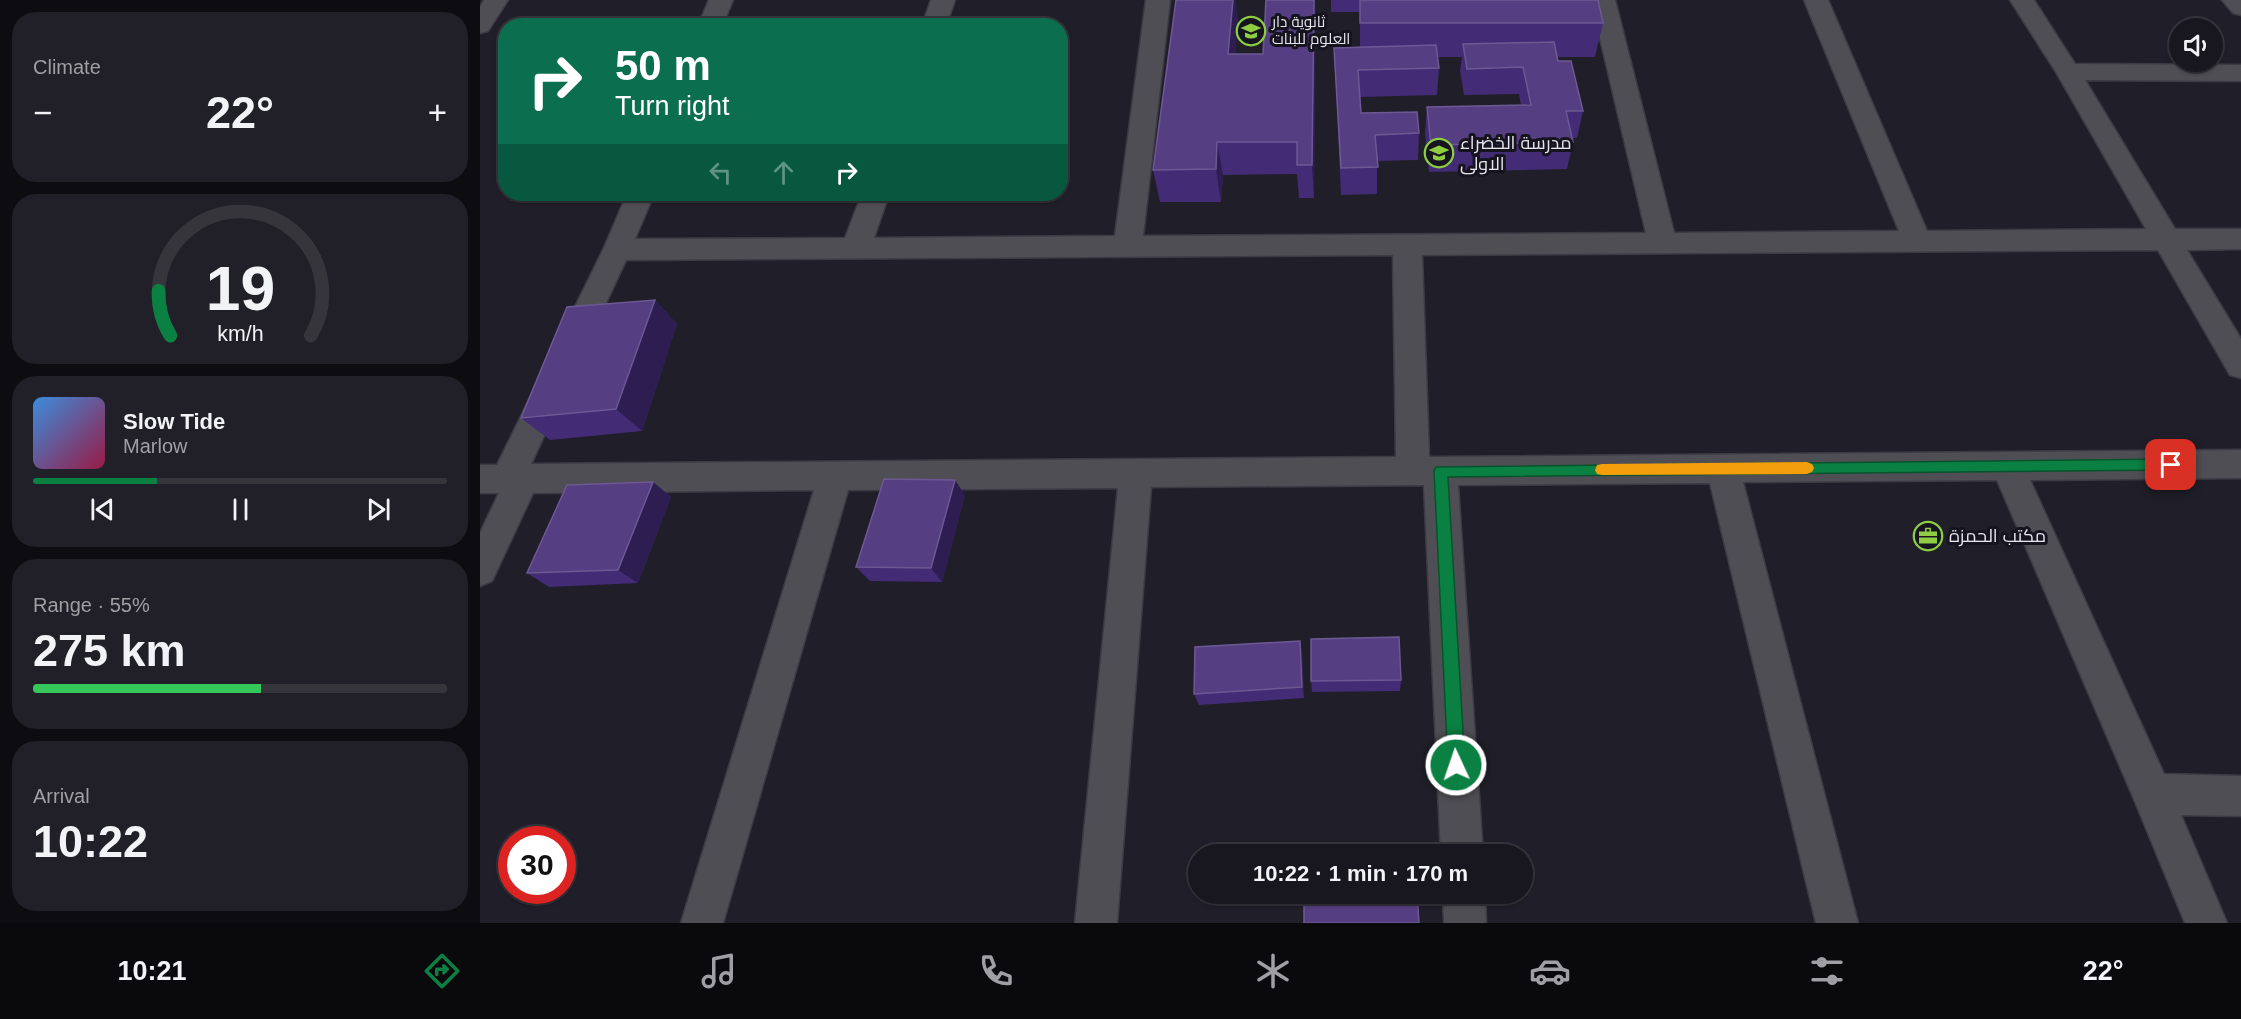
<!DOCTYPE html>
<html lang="en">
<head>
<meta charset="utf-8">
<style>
  body { margin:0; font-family:Arial,Cairo,sans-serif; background:#211f27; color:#f1f3f6; height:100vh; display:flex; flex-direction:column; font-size:22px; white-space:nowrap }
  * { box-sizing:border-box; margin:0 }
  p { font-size:20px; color:#9f9fa4 }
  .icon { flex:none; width:33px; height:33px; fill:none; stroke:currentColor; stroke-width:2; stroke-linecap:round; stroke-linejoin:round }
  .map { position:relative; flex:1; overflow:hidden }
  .sheet { display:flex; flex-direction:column; gap:12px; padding:12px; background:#0d0c10; width:480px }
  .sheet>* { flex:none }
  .banner { position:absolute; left:18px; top:18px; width:570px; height:183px; border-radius:24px; box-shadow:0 2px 4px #0004,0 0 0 2px #36353c; background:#0b6e4f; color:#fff; overflow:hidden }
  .fabs { position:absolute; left:1689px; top:18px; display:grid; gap:12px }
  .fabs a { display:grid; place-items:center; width:54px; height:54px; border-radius:50%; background:#18161e; box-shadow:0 2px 4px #0004,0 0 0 2px #36353c; font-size:30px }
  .speed { position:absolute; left:18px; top:826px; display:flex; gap:12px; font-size:30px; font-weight:700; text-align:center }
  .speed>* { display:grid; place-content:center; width:78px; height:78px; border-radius:50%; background:#18161e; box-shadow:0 2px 4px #0004,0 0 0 2px #36353c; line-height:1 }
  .speed .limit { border:9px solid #d22; background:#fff; color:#111 }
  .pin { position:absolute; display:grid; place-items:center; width:51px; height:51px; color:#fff; margin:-26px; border-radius:12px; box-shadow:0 3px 9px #0006 }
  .me { position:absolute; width:66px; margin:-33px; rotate:357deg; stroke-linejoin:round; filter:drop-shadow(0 0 4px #0008) }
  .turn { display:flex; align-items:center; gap:21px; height:126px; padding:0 18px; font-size:27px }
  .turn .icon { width:78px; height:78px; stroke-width:2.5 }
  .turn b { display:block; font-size:42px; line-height:51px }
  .lanes { display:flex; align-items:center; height:57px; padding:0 18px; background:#0003; justify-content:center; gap:30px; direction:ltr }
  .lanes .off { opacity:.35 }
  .big { font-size:45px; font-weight:700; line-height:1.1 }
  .sheet .tile { flex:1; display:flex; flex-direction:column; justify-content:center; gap:9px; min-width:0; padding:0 21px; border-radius:24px; background:#211f27 }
  .sheet .dial { align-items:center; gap:0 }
  .dial svg { height:156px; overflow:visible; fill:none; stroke:#36353c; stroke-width:7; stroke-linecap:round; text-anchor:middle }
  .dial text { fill:#f1f3f6; stroke:none }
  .song { display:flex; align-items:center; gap:18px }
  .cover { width:72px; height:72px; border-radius:9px; background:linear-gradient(135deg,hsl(210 70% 55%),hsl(340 70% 35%)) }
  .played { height:6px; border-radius:3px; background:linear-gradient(90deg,#0b8043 30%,#36353c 30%) }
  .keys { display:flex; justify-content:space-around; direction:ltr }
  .heat { display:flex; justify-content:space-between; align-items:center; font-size:33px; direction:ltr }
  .charge { height:9px; border-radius:4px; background:linear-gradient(90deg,#34c759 55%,#36353c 0) }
  .trip { position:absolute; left:708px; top:844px; width:345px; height:60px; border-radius:30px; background:#18161e; box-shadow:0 2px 4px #0004,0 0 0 2px #36353c; font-weight:700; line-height:60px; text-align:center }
  .dock { display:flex; height:96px; justify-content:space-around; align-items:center; background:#0a090c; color:#9f9fa4 }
  .dock .icon { width:42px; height:42px }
  .dock .selected { color:#0b8043 }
  .dock b { font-size:27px; color:#f1f3f6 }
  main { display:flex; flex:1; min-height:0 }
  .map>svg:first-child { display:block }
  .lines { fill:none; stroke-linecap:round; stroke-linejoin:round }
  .street-casing { stroke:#3c3a44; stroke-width:3 }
  .street { fill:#4f4e54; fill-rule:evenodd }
  .wall { fill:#432b75 }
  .shaded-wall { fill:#2e1d51 }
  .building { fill:#553f82; stroke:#6c5993; stroke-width:1.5 }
  .route { fill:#0b8043; stroke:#07532c; stroke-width:1.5 }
  .slow { fill:#f59e0b }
  .labels { text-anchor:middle; stroke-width:6; stroke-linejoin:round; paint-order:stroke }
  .far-poi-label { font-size:15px; fill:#e6e5ed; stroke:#16141f; text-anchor:start }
  .poi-label { font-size:18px; fill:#e6e5ed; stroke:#16141f; text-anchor:start }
</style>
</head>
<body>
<main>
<section class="sheet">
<div class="tile"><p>Climate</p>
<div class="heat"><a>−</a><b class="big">22°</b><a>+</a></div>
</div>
<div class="tile dial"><svg viewBox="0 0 100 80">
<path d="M14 69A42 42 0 1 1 86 69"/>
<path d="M14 69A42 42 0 0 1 8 46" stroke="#0b8043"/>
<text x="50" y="56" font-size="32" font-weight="700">19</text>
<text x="50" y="72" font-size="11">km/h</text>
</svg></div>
<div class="tile">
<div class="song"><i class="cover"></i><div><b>Slow Tide</b><p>Marlow</p></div></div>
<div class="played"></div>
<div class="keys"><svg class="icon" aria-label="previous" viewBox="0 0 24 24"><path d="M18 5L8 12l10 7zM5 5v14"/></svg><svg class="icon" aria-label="pause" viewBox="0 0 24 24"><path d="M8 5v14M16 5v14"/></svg><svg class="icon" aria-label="next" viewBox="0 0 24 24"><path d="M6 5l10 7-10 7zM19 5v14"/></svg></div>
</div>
<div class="tile"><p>Range · 55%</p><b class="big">275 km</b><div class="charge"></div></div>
<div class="tile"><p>Arrival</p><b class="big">10:22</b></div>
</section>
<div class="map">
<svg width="1761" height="923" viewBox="0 0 1761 923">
  <rect width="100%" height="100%" fill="#201e28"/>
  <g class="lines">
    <g class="street-casing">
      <path id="street" d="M4,0H28L8,31L0,33V7Z
        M229,0H253L242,26H218Z
        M451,0H475L466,26H442Z
        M666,0H690L663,236L1166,233L1111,0H1135L1194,233L1419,231L1324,0H1348L1447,231L1666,229L1576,72L1530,0H1554L1595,64L1761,65V81L1605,80L1695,229H1761V249L1707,250L1761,339V378L1750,375L1678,250L942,255L949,457L1761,450V478L1550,480L1684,774L1761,776V816L1701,815L1747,923H1705L1656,804L1517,480L1263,482L1378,923H1336L1230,483L978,485L1003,855H961L944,485L671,487L637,923H595L638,488L368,490L243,923H201L334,490L53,493L12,581L0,586V533L19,493H0V465H17L123,250L147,194H174L155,239L365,238L382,194H409L394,238L635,236ZM913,255L916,457L51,464L146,260Z
        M1742,0H1761V15L1753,13Z
        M963,894H1005L1006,923H964Z"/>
    </g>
    <use href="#street" class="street"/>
  </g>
  <path class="wall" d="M786,0H835L834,198H819L817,174L743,175L741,202H680L673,170L758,19L755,54H783Z
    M851,0H1118L1123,23L1115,57H1077L1078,61L1103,111L1097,138H1092L1093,142L1087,169L949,172L945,133L947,107L1041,105L1039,94L984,95L980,71L982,57H957L959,68L957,95L880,97L881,113L939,133L938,160L897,161V194L861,195L854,48H880V12H851Z
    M175,300L197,324L162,431L70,440L41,418Z
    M173,482L191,497L158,583L69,587L47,573Z
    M485,495L462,582L390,581L376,567Z
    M820,641L822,652L824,698L719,705L714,694Z
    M921,680L920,691L832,692L831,681Z"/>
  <path class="shaded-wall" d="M753,0H756L758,19L753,87L748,54Z
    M834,0H835L836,10L834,198L832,165Z
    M737,142L743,175L741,202L736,169Z
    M175,300L197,324L162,431L136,409Z
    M475,480L485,495L462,582L451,568Z
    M173,482L191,497L158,583L138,570Z
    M820,641L822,652L824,698L822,687Z"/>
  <path class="building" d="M696,0H753L748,54H783L786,0H834L832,165H817V142H737L736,169L673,170Z
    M880,0H1118L1123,23H880Z
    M1074,42L1078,61H1091L1103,111H1086L1093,142L951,145L947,107L1051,105L1043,67L987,69L983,44Z
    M956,45L959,68L878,70L881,113L937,112L939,133L895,135L898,167L861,168L854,48Z
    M175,300L136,409L41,418L87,307Z
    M404,479L475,480L451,568L376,567Z
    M173,482L138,570L47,573L87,485Z
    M919,637L921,680L831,681V639Z
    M820,641L822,687L714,694L715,647Z
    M824,894H937L939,923H824Z"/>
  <path class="route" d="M1691,459L1695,460L1697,465L1695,469L1691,470L968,477L985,765L982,770L976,773L971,770L968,765L954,471L956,467Z"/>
  <path class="slow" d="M1327,462L1332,464L1334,468L1332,472L1327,474L1122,475L1117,474L1115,470L1117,465L1122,464Z"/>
  <defs>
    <g id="school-ring" transform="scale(1.5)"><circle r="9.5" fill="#16141f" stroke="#8ecd42" stroke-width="1.5"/><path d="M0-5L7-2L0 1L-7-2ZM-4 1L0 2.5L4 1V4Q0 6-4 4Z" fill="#8ecd42"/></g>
    <g id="office-ring" transform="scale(1.5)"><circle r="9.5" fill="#16141f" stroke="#8ecd42" stroke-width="1.5"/><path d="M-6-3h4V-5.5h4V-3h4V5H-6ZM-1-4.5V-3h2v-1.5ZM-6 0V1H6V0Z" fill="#8ecd42"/></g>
  </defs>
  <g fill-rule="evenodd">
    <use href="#school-ring" x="771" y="31"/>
    <use href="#school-ring" x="959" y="153"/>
    <use href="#office-ring" x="1448" y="536"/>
  </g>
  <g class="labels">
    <g class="far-poi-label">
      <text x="792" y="27">ثانوية دار<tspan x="792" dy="17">العلوم للبنات</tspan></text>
    </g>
    <g class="poi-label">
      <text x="980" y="149">مدرسة الخضراء<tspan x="980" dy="21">الاولى</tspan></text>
      <text x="1469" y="542">مكتب الحمزة</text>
    </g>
  </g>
</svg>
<div class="fabs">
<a><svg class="icon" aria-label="sound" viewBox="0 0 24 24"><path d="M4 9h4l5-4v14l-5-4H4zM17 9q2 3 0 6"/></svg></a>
</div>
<div class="speed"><div class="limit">30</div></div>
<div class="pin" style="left:1691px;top:465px;background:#d93025"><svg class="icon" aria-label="arrive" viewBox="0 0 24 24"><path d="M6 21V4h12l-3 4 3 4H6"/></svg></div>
<svg class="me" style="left:976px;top:765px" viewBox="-20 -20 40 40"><circle r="17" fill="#0b8043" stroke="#fff" stroke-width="3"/><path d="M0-11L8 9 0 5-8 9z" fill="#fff"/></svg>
<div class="trip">10:22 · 1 min · 170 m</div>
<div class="banner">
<div class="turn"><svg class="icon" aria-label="right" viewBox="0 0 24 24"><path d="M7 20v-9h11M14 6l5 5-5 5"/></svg><div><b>50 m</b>Turn right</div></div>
<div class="lanes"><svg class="icon off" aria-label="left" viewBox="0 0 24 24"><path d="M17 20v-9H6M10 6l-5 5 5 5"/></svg><svg class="icon off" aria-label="ahead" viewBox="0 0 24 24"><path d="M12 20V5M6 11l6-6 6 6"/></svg><svg class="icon" aria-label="right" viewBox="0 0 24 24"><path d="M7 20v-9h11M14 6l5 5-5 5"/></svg></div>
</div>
</div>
</main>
<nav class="dock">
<b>10:21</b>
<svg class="icon selected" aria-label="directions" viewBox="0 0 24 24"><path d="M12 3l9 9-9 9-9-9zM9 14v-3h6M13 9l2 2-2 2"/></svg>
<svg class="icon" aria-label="music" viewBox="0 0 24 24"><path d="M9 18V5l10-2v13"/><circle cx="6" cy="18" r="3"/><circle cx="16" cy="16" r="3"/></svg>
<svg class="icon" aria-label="phone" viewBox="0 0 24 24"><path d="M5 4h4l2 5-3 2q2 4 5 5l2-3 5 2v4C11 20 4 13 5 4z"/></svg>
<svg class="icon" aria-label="climate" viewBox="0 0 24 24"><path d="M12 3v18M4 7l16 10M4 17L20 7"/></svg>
<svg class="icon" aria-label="car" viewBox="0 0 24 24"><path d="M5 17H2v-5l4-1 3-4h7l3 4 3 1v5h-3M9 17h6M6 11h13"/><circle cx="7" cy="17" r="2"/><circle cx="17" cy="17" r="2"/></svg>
<svg class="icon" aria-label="filters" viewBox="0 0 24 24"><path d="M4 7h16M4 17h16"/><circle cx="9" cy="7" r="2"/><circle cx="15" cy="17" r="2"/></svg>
<b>22°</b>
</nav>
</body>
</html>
